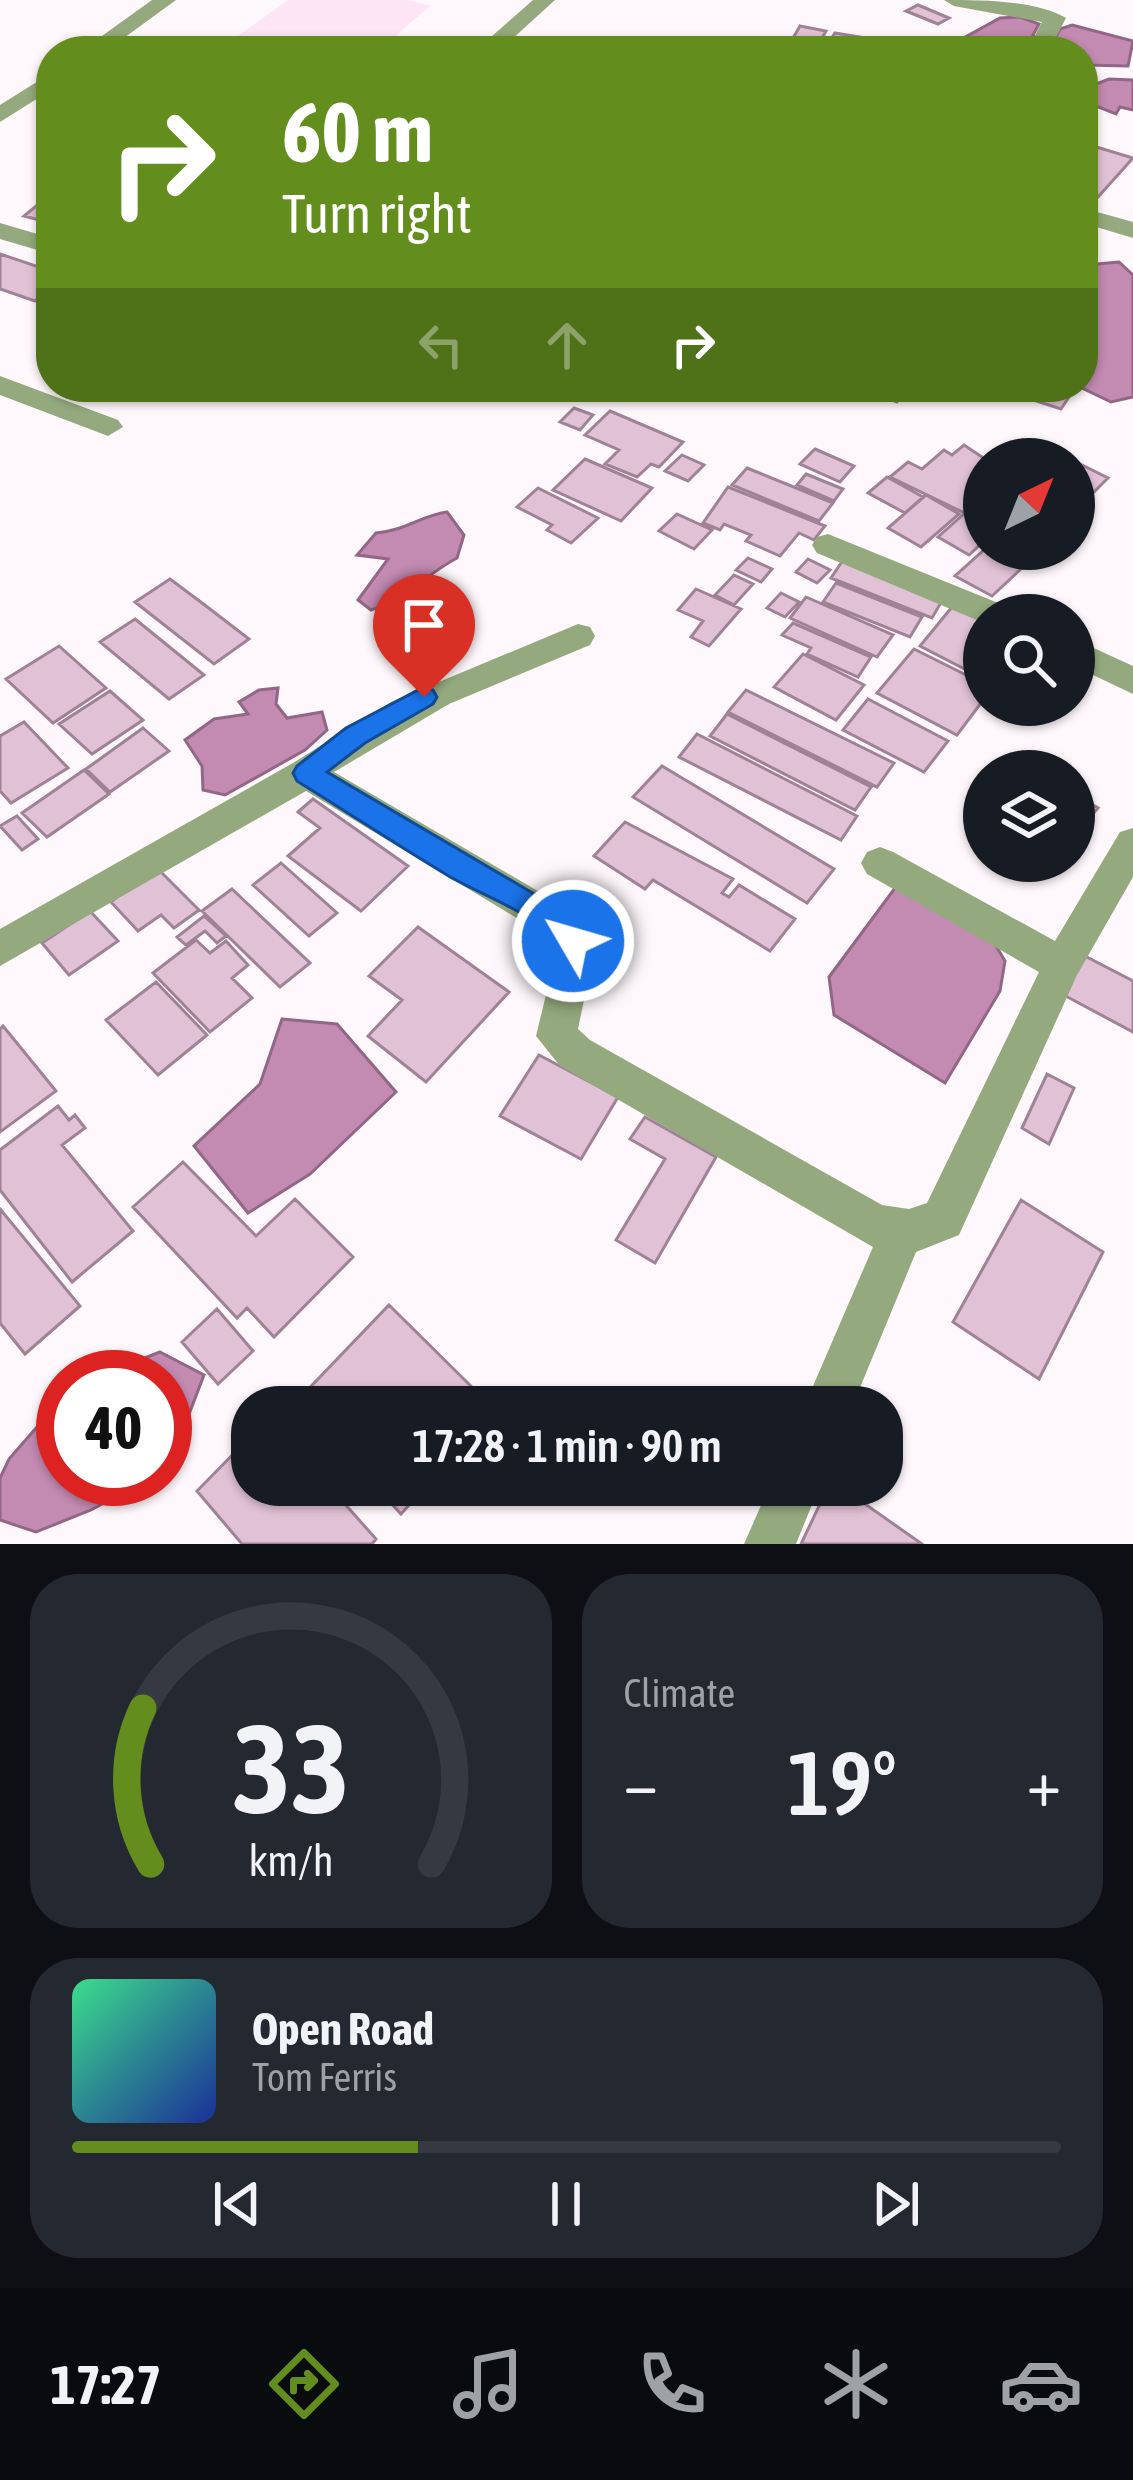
<!DOCTYPE html>
<html lang="en">
<head>
<meta charset="utf-8">
<style>
  body { margin:0; font-family:"Asap Condensed",sans-serif; background:#242831; color:#f1f3f6; height:100vh; display:flex; flex-direction:column; font-size:45px; white-space:nowrap }
  * { box-sizing:border-box; margin:0 }
  p { font-size:39px; color:#9ea1a6 }
  .icon { flex:none; width:66px; height:66px; fill:none; stroke:currentColor; stroke-width:2; stroke-linecap:round; stroke-linejoin:round }
  .map { position:relative; height:1544px; overflow:hidden }
  .drawer { display:flex; flex-direction:column; gap:30px; padding:30px; background:#0d0f14; flex:1 }
  .drawer>* { flex:none }
  .guide { position:absolute; left:36px; top:36px; width:1062px; height:366px; border-radius:48px; box-shadow:0 3px 9px #0004; background:#638e1e; color:#fff; overflow:hidden }
  .needle { width:78px; rotate:43deg }
  .buttons { position:absolute; left:963px; top:438px; display:grid; gap:24px }
  .buttons a { display:grid; place-items:center; width:132px; height:132px; border-radius:50%; background:#171b24; box-shadow:0 3px 9px #0004; font-size:60px }
  .speed { position:absolute; left:36px; top:1350px; display:flex; gap:24px; font-size:60px; font-weight:700; text-align:center }
  .speed>* { display:grid; place-content:center; width:156px; height:156px; border-radius:50%; background:#171b24; box-shadow:0 3px 9px #0004; line-height:1 }
  .speed .limit { border:18px solid #d22; background:#fff; color:#111 }
  .pin { position:absolute; display:grid; place-items:center; width:102px; height:102px; color:#fff; margin:-123px -51px; border-radius:50% 50% 50% 0; rotate:-45deg; box-shadow:0 0 12px #0007 }
  .pin .icon { rotate:45deg }
  .me { position:absolute; width:132px; margin:-66px; rotate:308deg; stroke-linejoin:round; filter:drop-shadow(0 0 9px #0008) }
  .turn { display:flex; align-items:center; gap:42px; height:252px; padding:0 48px; font-size:54px }
  .turn .icon { width:156px; height:156px; stroke-width:2.5 }
  .turn b { display:block; font-size:84px; line-height:102px }
  .lanes { display:flex; align-items:center; height:114px; padding:0 48px; background:#0003; justify-content:center; gap:60px; direction:ltr }
  .lanes .off { opacity:.35 }
  .big { font-size:90px; font-weight:600; line-height:1.1 }
  .drawer .widget { flex:1; display:flex; flex-direction:column; justify-content:center; gap:18px; min-width:0; padding:0 42px; border-radius:48px; background:#242831 }
  .drawer .dial { align-items:center; gap:0 }
  .dial svg { height:312px; overflow:visible; fill:none; stroke:#363941; stroke-width:7; stroke-linecap:round; text-anchor:middle }
  .dial text { fill:#f1f3f6; stroke:none }
  .song { display:flex; align-items:center; gap:36px }
  .cover { width:144px; height:144px; border-radius:18px; background:linear-gradient(135deg,hsl(150 70% 55%),hsl(230 70% 35%)) }
  .played { height:12px; border-radius:6px; background:linear-gradient(90deg,#638e1e 35%,#363941 35%) }
  .keys { display:flex; justify-content:space-around; direction:ltr }
  .heat { display:flex; justify-content:space-between; align-items:center; font-size:66px; direction:ltr }
  .drawer .tiles { flex:1; display:grid; gap:30px; grid-template-columns:1fr 1fr }
  .widget:last-child { grid-column:span 2 }
  .trip { position:absolute; left:231px; top:1386px; width:672px; height:120px; border-radius:48px; background:#171b24; box-shadow:0 3px 9px #0004; font-weight:600; line-height:120px; text-align:center }
  .tabs { display:flex; height:192px; justify-content:space-around; align-items:center; background:#090b0e; color:#9ea1a6 }
  .tabs .icon { width:84px; height:84px }
  .tabs .on { color:#638e1e }
  .tabs b { font-size:54px; color:#f1f3f6 }
  .map>svg:first-child { display:block }
  .built { fill:#fde5f5 }
  .water { fill:#c38ab2; stroke:#926785; stroke-width:3 }
  .building { fill:#e1c1d6; stroke:#a08296; stroke-width:3 }
  .lines { fill:none; stroke-linecap:round; stroke-linejoin:round }
  .minor { fill:#94a97d; fill-rule:evenodd }
  .route { fill:#1a73e8; stroke:#114b97; stroke-width:3 }
</style>
</head>
<body>
<div class="map">
<svg width="1133" height="1544" viewBox="0 0 1133 1544">
  <rect width="100%" height="100%" fill="#fef7fb"/>
  <path class="built" d="M288,0H409L430,6L378,51H217Z"/>
  <path class="water" d="M1020,17L1039,24L1033,35L1039,42L1032,51L984,43L979,51H965L958,41L1000,18Z
    M1072,25L1133,41L1128,66L1083,65V51H1049L1060,29Z
    M1109,79L1133,80V110L1120,107L1116,114L1083,101V89Z
    M1119,262L1133,275V397L1111,402L1080,387L1083,291L1097,264Z
    M447,512L464,535L457,558C421,577 411,598 371,610L358,600L388,559L357,555L376,533C404,531 420,516 447,512Z
    M278,688L276,704L287,718L322,712L327,730L305,750L225,795L203,790L202,766L185,740L214,719L248,714L239,702L259,690Z
    M898,884L986,929L1005,961L1000,991L945,1083L834,1015L829,977Z
    M282,1019L337,1024L396,1092L310,1174L248,1213L194,1146L260,1084Z
    M160,1352L204,1375L186,1422L165,1455V1377H96Z
    M63,1397V1479H149L91,1510L36,1532L0,1520V1478L9,1459Z"/>
  <path class="building" d="M918,5L949,18L938,24L906,11Z
    M800,26L826,31L816,49L789,45Z
    M835,33L865,38L858,51H824Z
    M886,38L927,47L925,51H907L882,46Z
    M1090,145L1133,158L1098,197L1083,192V152Z
    M51,194V223L24,216Z
    M0,254L51,271V288L35,301L0,289Z
    M856,387H907L897,402Z
    M1045,387L1071,394L1061,409L1036,401Z
    M574,408L593,415L580,430L560,422Z
    M610,411L683,442L659,467L651,464L637,477L605,464L619,450L585,435Z
    M964,445L985,459L981,521L890,477L908,462L922,469L944,450L952,455Z
    M815,449L854,466L840,482L800,464Z
    M682,455L704,465L688,481L665,471Z
    M585,459L652,488L621,521L553,490Z
    M1074,461L1108,478L1074,512Z
    M747,468L833,503L819,521L732,485Z
    M806,474L843,489L834,501L797,485Z
    M887,477L923,497L905,513L868,493Z
    M728,487L825,526L814,540L799,533L780,556L746,541L751,535L724,524L720,530L703,523Z
    M538,488L598,518L571,543L547,530L552,525L517,507Z
    M926,495L959,514L921,547L888,528Z
    M965,513L984,523V541L969,555L938,537Z
    M677,514L712,530L694,549L659,531Z
    M985,549H1032L1038,553L992,596L955,576Z
    M748,558L772,569L761,582L736,570Z
    M808,559L830,570L817,583L796,572Z
    M843,560L943,599L932,618L831,578Z
    M734,575L753,584L734,605L715,595Z
    M170,579L206,606L249,639L214,664L135,602Z
    M836,583L922,617L910,637L823,602Z
    M696,589L741,609L709,646L691,637L703,621L678,610Z
    M781,593L799,602L785,617L767,608Z
    M806,597L893,635L877,657L790,618Z
    M957,601L985,615L984,679L920,646Z
    M135,619L204,675L169,699L100,642Z
    M793,623L871,657L858,677L807,654L811,648L782,635Z
    M59,646L106,688L53,723L6,679Z
    M914,649L984,684V699L957,735L877,693Z
    M803,654L864,685L836,720L774,687Z
    M746,690L894,763L877,787L728,712Z
    M110,691L143,720L92,754L59,724Z
    M868,699L948,741L924,772L843,730Z
    M727,714L871,787L855,810L710,736Z
    M24,722L68,768L11,803L0,791V736Z
    M143,728L169,751L110,792L86,769Z
    M697,734L857,816L841,840L679,757Z
    M662,766L834,869L807,903L633,797Z
    M84,770L109,794L47,837L22,813Z
    M1074,794L1098,808L1074,836Z
    M313,799L408,866L361,911L288,856L320,828L298,812Z
    M17,816L38,839L22,850L0,826Z
    M625,822L733,879L722,893L729,897L739,885L795,919L770,951L653,880L645,889L594,856Z
    M281,863L337,913L309,936L253,885Z
    M155,866L199,910L174,928L161,915L138,931L111,902Z
    M232,889L310,963L280,987L202,911Z
    M90,911L118,941L69,975L42,943Z
    M204,916L226,936L217,943L205,931L186,945L177,937Z
    M418,927L509,992L426,1082L368,1036L402,1000L369,976Z
    M196,940L210,953L226,941L248,965L232,978L252,998L210,1032L153,973Z
    M1081,954L1133,981V1032L1060,993Z
    M156,982L207,1035L158,1075L106,1020Z
    M3,1026L56,1091L0,1132V1029Z
    M539,1055L618,1097L581,1159L500,1116Z
    M1047,1074L1074,1088L1049,1144L1022,1128Z
    M58,1106L69,1120L75,1115L85,1128L62,1145L133,1231L72,1282L0,1190V1150Z
    M645,1117L716,1157L655,1263L616,1240L665,1159L630,1139Z
    M183,1162L256,1236L295,1199L353,1257L274,1337L247,1308L237,1318L133,1207Z
    M1021,1200L1103,1252L1039,1379L953,1322Z
    M0,1209L80,1306L25,1354L0,1323Z
    M389,1305L492,1407H301L296,1402Z
    M217,1309L253,1351L218,1384L182,1342Z
    M252,1435V1485H328L376,1539L372,1544H242L197,1491Z
    M374,1485H427L401,1514Z
    M829,1485H838L922,1544H801Z"/>
  <g class="lines">
    <path class="minor" d="M152,0H176L106,51H81Z
      M533,0H555L499,51H475Z
      M944,0C979,0 1036,0 1066,18L1049,51H1027L1042,22L954,6Z
      M51,73V90L0,122V105Z
      M1083,208L1133,222V238L1083,223Z
      M0,223L51,238V254L0,239Z
      M0,376L118,420L123,427L108,436L0,395Z
      M828,534L1008,607L1012,615H984V623L817,553L812,545L817,537Z
      M578,624L590,627L595,636L590,645L449,704L334,772L584,918L593,957L578,1029L590,1040L882,1205L909,1209L927,1203L1039,972L867,874L861,863L867,852L880,847L893,852L1055,941L1120,832L1133,828V877L1077,975L959,1235L916,1252L852,1407H804L873,1247L560,1066L536,1036L552,970L553,940L306,791L0,966V929L293,763L391,702Z
      M1074,639L1133,666V694L1074,666Z
      M770,1485H820L796,1544H744Z"/>
  </g>
  <path class="route" d="M424,687L433,690L437,697L433,704L365,743L327,772L580,921L588,941L584,950L573,954L563,950C548,918 478,894 447,875C397,845 347,812 297,781L293,773L297,766L346,728Z"/>
</svg>
<div class="buttons">
<a><svg class="needle" viewBox="-14 -14 28 28"><path d="M0-13l5 13h-10z" fill="#e53935"/><path d="M0 13l5-13h-10z" fill="#9ea1a6"/></svg></a>
<a><svg class="icon" aria-label="search" viewBox="0 0 24 24"><circle cx="10" cy="10" r="6"/><path d="M15 15l6 6"/></svg></a>
<a><svg class="icon" aria-label="layers" viewBox="0 0 24 24"><path d="M12 4l9 5-9 5-9-5zM3 14l9 5 9-5"/></svg></a>
</div>
<div class="speed"><div class="limit">40</div></div>
<div class="pin" style="left:424px;top:697px;background:#d93025"><svg class="icon" aria-label="arrive" viewBox="0 0 24 24"><path d="M6 21V4h12l-3 4 3 4H6"/></svg></div>
<svg class="me" style="left:573px;top:941px" viewBox="-20 -20 40 40"><circle r="17" fill="#1a73e8" stroke="#fff" stroke-width="3"/><path d="M0-11L8 9 0 5-8 9z" fill="#fff"/></svg>
<div class="trip">17:28 · 1 min · 90 m</div>
<div class="guide">
<div class="turn"><svg class="icon" aria-label="right" viewBox="0 0 24 24"><path d="M7 20v-9h11M14 6l5 5-5 5"/></svg><div><b>60 m</b>Turn right</div></div>
<div class="lanes"><svg class="icon off" aria-label="left" viewBox="0 0 24 24"><path d="M17 20v-9H6M10 6l-5 5 5 5"/></svg><svg class="icon off" aria-label="ahead" viewBox="0 0 24 24"><path d="M12 20V5M6 11l6-6 6 6"/></svg><svg class="icon" aria-label="right" viewBox="0 0 24 24"><path d="M7 20v-9h11M14 6l5 5-5 5"/></svg></div>
</div>
</div>
<section class="drawer">
<div class="tiles">
<div class="widget dial"><svg viewBox="0 0 100 80">
<path d="M14 69A42 42 0 1 1 86 69"/>
<path d="M14 69A42 42 0 0 1 12 29" stroke="#638e1e"/>
<text x="50" y="56" font-size="32" font-weight="700">33</text>
<text x="50" y="72" font-size="11">km/h</text>
</svg></div>
<div class="widget"><p>Climate</p>
<div class="heat"><a>−</a><b class="big">19°</b><a>+</a></div>
</div>
<div class="widget">
<div class="song"><i class="cover"></i><div><b>Open Road</b><p>Tom Ferris</p></div></div>
<div class="played"></div>
<div class="keys"><svg class="icon" aria-label="previous" viewBox="0 0 24 24"><path d="M18 5L8 12l10 7zM5 5v14"/></svg><svg class="icon" aria-label="pause" viewBox="0 0 24 24"><path d="M8 5v14M16 5v14"/></svg><svg class="icon" aria-label="next" viewBox="0 0 24 24"><path d="M6 5l10 7-10 7zM19 5v14"/></svg></div>
</div>
</div>
</section>
<nav class="tabs">
<b>17:27</b>
<svg class="icon on" aria-label="directions" viewBox="0 0 24 24"><path d="M12 3l9 9-9 9-9-9zM9 14v-3h6M13 9l2 2-2 2"/></svg>
<svg class="icon" aria-label="music" viewBox="0 0 24 24"><path d="M9 18V5l10-2v13"/><circle cx="6" cy="18" r="3"/><circle cx="16" cy="16" r="3"/></svg>
<svg class="icon" aria-label="phone" viewBox="0 0 24 24"><path d="M5 4h4l2 5-3 2q2 4 5 5l2-3 5 2v4C11 20 4 13 5 4z"/></svg>
<svg class="icon" aria-label="climate" viewBox="0 0 24 24"><path d="M12 3v18M4 7l16 10M4 17L20 7"/></svg>
<svg class="icon" aria-label="car" viewBox="0 0 24 24"><path d="M5 17H2v-5l4-1 3-4h7l3 4 3 1v5h-3M9 17h6M6 11h13"/><circle cx="7" cy="17" r="2"/><circle cx="17" cy="17" r="2"/></svg>
</nav>
</body>
</html>
